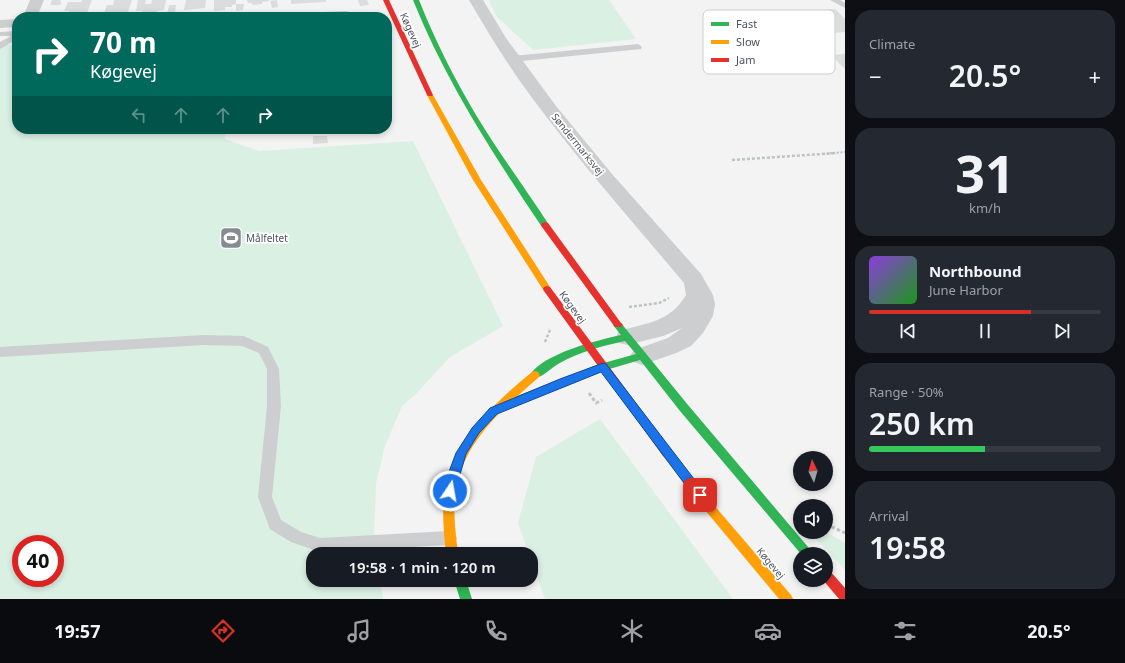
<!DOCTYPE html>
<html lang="en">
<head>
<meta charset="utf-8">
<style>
  body { margin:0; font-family:"Noto Sans",sans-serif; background:#242831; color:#f1f3f6; height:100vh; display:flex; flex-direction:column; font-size:15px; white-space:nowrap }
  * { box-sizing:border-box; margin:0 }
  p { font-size:13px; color:#9ea1a6 }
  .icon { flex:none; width:22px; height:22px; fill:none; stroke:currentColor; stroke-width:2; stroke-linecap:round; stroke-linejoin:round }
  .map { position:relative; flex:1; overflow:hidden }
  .drawer { display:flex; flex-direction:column; gap:10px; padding:10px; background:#0d0f14; width:280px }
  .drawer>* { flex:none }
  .banner { position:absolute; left:12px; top:12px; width:380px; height:122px; border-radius:16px; box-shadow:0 2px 6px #0003; background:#00695c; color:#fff; overflow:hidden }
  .needle { width:26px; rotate:355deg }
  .tools { position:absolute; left:793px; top:451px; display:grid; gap:8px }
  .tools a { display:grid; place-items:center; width:40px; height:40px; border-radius:50%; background:#171b24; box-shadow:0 2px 6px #0003; font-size:20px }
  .speed { position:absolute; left:12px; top:535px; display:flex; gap:8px; font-size:20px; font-weight:700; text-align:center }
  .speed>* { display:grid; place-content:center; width:52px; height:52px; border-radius:50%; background:#171b24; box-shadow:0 2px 6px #0003; line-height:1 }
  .speed .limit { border:6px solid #d22; background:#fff; color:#111 }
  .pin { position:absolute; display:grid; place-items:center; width:34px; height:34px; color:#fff; margin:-17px; border-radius:8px; box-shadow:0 2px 6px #0006 }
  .me { position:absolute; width:44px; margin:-22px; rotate:12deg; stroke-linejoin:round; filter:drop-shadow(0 0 3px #0008) }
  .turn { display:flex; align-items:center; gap:14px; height:84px; padding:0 12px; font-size:18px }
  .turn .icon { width:52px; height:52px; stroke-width:2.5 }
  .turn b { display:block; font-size:28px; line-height:34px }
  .lanes { display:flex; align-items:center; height:38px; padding:0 12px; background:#0003; justify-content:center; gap:20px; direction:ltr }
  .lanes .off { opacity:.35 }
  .big { font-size:30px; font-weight:600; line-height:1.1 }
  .drawer .card { flex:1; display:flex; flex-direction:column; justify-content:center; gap:6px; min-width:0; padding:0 14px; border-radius:16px; background:#242831 }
  .drawer .dial { align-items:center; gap:0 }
  .dial b { font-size:52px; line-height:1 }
  .song { display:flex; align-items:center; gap:12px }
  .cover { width:48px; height:48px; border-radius:6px; background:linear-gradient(135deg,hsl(270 70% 55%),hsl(120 70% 35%)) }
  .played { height:4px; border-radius:2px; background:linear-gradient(90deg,#d93025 70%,#363941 70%) }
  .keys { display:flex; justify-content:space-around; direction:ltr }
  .heat { display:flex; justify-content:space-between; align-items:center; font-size:22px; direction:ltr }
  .charge { height:6px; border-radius:3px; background:linear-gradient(90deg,#34c759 50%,#363941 0) }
  .trip { position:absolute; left:306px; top:547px; width:232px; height:40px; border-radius:16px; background:#171b24; box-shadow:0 2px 6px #0003; font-weight:600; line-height:40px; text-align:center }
  .tabs { display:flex; height:64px; justify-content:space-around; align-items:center; background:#090b0e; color:#9ea1a6 }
  .tabs .icon { width:28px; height:28px }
  .tabs .current { color:#d93025 }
  .tabs b { font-size:18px; color:#f1f3f6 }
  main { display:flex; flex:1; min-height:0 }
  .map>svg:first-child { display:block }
  .green { fill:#daf0e3; fill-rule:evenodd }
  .building { fill:#dcdcdd }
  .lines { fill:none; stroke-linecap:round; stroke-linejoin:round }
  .path-far2 { stroke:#bcc5c3; stroke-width:2; stroke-dasharray:2 1.5; stroke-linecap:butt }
  .path-far1 { stroke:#bcc5c3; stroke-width:2.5; stroke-dasharray:3 2; stroke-linecap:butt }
  .path { stroke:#bcc5c3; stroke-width:3; stroke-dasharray:3.5 2.5; stroke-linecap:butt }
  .lane { fill:#cdced0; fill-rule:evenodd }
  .street { fill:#cdced0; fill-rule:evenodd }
  .fast { fill:#30b455; fill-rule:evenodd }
  .slow { fill:#ff9f0a; fill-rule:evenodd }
  .jam { fill:#e5322d; fill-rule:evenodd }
  .route { fill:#1a73e8; stroke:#114b97 }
  .labels { text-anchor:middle; stroke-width:3.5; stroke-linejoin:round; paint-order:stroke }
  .street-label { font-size:10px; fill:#4b545e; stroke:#fff }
  .poi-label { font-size:10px; fill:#4b545e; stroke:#fff; text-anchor:start }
  .key { fill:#fff; stroke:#c9cccf; stroke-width:1 }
  .key-label { font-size:11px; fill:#4b545e }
</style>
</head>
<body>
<main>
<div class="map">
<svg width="845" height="599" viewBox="0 0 845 599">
  <rect width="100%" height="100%" fill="#f3f3f3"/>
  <path class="green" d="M489,0H609L636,39L533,50L496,16Z
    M0,44L17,46V129H225V139L259,151L413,141L503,326L450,357L415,395L402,406L385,446L376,483L374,536L376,554H313V580H380L383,599H0ZM21,544H55V578H21Z
    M600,419L733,599H545L531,560V554H529L518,523L536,457Z
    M810,532H826L845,543V570Z"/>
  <path class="building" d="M52,0H61L60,2H62L60,5H50Z
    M82,0H92L87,13L68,14L69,11H64L68,2H81Z
    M114,0H132L128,12L104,13L107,5H113Z
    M138,0H146L145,4H151L152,0H166L164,10L157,11V13L142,14V11H136Z
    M186,0H206L205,8L184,10Z
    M214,0H236V4L232,5V7H225V10L214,11Z
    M247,0H269V1L262,2V4L252,5V3H248Z
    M277,0L278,7L272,8L270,1Z
    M291,0H326V2L291,4Z
    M358,0H367L369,5L360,6Z
    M236,4H244L243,10L236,11Z
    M169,5H176L175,14L167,15Z
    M835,9L845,19V32L763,39L742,16Z
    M845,54V69L831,55Z
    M313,136H327L328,143L313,144Z"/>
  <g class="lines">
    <path class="path-far2" d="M823,154L845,152"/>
    <path class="path-far1" d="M732,160L837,153
      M629,307L659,303L669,298
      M545,342L550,330L549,328"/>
    <path class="path" d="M589,393L596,403L602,400
      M826,524L845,533"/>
    <path class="lane" d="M830,0H840L845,3V8Z
      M17,31V39L0,49V42L11,36H0V32Z
      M638,44L642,47L641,49L512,62L508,59L512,56Z
      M204,335L244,336L268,347L279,369L281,406L272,497L281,520L301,532L320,538L449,531L454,533L457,538L454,543L449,545L320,552L291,542L270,529L258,497L267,406V369L259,353L242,346L204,345L0,357V347Z"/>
    <path class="street" d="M30,0H44L37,17H23Z
      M469,0H483L506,38L556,106L612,174L701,274L713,295L715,304L713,316L703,333L691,346L676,353L642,365L634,362L630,356L634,350L668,338L682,328L663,336L627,345L619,343L616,337L619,331C647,323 670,322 686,295L684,283C627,215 568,149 517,77C500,52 484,26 469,0Z
      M345,11L350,12L353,17H295L297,14L302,13Z
      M17,19V27L0,28V20Z"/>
    <path class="fast" d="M413,0H419C435,40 454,78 476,115C499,153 525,188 549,225L548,227H542C493,154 446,82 413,0Z
      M618,322L621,323L688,405L814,554H801L680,411L640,360L606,370L515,406L511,407L507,406L506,403L507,400L600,364L636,354L625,341C602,346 579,352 558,364C551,368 540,380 532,378L530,375C542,354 598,340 621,335L613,325Z
      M454,580H466L472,599H460Z"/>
    <path class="slow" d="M430,93L433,95L481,180L550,287L551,289L550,291H544L473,180L427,95Z
      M535,371L538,372L540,375L538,378C501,410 461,444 455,496C453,516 456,535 458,554H446C444,535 442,515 444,496C451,442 492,405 532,372Z
      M667,449L671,450L713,504L791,595L793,599H779L705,510L663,456L662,453L663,450Z"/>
    <path class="jam" d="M383,0H389L433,95L432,96H428L427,95Z
      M545,222L548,223L621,323L623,325L621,327H615L542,227L541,225L542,223Z
      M547,286L550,287L671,450L672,453L671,456L667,457L663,456L544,291L543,289L544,287Z
      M826,570L830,571L845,588V599H839L823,580H826Z"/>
  </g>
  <path class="route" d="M603,363L606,364L704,492L706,495L704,499L700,500L696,499L601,372L497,414L479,433L466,454L454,495L450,496L446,495L445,491L447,477L456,453L472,428L490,408L560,379Z"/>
  <defs>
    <g id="stadium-square" transform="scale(1.15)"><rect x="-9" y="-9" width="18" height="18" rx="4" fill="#868c92" stroke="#fff"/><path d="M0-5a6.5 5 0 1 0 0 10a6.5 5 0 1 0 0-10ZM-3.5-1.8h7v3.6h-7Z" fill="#fff"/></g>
  </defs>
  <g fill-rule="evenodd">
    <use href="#stadium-square" x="231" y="238"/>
  </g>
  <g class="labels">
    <g class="street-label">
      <text transform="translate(411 30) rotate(66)" y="4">Køgevej</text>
      <text transform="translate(578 144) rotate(51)" y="4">Søndermarksvej</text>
      <text transform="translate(573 307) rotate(54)" y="4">Køgevej</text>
      <text transform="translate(771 563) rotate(50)" y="4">Køgevej</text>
    </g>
    <g class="poi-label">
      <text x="246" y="242">Målfeltet</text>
    </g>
  </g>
  <rect x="703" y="10" width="132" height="64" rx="6" class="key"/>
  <rect x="711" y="22" width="18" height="4" fill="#30b455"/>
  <rect x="711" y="40" width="18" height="4" fill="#ff9f0a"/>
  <rect x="711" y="58" width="18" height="4" fill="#e5322d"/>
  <g class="key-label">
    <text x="736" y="28">Fast</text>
    <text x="736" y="46">Slow</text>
    <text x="736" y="64">Jam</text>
  </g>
</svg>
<div class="tools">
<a><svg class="needle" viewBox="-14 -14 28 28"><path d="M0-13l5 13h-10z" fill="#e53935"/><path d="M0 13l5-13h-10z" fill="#9ea1a6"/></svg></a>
<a><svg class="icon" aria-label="sound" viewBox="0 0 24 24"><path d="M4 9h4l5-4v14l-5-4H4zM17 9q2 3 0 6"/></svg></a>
<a><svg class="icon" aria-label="layers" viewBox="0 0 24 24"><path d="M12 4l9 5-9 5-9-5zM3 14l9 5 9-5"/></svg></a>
</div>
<div class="speed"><div class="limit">40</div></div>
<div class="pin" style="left:700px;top:495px;background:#d93025"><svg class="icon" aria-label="arrive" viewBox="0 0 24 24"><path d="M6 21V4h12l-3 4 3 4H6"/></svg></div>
<svg class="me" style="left:450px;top:491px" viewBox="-20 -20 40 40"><circle r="17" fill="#1a73e8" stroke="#fff" stroke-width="3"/><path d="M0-11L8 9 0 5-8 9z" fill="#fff"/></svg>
<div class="trip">19:58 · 1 min · 120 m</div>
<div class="banner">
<div class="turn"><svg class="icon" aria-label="right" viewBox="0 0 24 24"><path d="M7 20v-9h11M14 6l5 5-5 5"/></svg><div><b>70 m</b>Køgevej</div></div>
<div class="lanes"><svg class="icon off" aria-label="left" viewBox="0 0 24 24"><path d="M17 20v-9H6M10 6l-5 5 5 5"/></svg><svg class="icon off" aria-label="ahead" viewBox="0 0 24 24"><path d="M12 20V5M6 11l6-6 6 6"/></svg><svg class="icon off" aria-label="ahead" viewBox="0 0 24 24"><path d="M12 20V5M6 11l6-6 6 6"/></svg><svg class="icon" aria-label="right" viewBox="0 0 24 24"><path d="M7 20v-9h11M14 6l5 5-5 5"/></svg></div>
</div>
</div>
<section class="drawer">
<div class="card"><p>Climate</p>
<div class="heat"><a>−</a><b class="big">20.5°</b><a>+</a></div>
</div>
<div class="card dial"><b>31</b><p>km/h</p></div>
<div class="card">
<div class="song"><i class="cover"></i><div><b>Northbound</b><p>June Harbor</p></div></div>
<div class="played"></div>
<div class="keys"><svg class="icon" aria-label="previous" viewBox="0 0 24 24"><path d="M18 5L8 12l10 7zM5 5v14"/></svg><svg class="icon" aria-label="pause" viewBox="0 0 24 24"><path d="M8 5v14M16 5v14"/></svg><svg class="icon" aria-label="next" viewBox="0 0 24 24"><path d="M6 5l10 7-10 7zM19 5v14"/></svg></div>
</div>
<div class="card"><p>Range · 50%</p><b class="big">250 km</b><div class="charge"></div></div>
<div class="card"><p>Arrival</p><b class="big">19:58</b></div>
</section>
</main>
<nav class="tabs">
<b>19:57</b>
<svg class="icon current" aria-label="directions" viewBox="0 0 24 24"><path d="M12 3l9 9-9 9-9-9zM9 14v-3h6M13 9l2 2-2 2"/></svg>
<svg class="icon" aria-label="music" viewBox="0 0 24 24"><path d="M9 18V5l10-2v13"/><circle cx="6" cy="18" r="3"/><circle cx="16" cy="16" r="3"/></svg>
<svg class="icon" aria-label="phone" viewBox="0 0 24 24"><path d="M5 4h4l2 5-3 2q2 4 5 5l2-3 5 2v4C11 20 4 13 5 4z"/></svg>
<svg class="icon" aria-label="climate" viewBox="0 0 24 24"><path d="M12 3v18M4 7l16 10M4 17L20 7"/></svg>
<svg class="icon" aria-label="car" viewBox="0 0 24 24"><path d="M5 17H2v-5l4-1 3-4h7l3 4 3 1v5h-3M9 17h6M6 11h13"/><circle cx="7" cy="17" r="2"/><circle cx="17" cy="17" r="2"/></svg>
<svg class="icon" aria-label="filters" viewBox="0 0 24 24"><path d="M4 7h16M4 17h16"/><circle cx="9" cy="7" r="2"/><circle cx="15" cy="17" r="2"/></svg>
<b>20.5°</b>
</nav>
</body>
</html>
